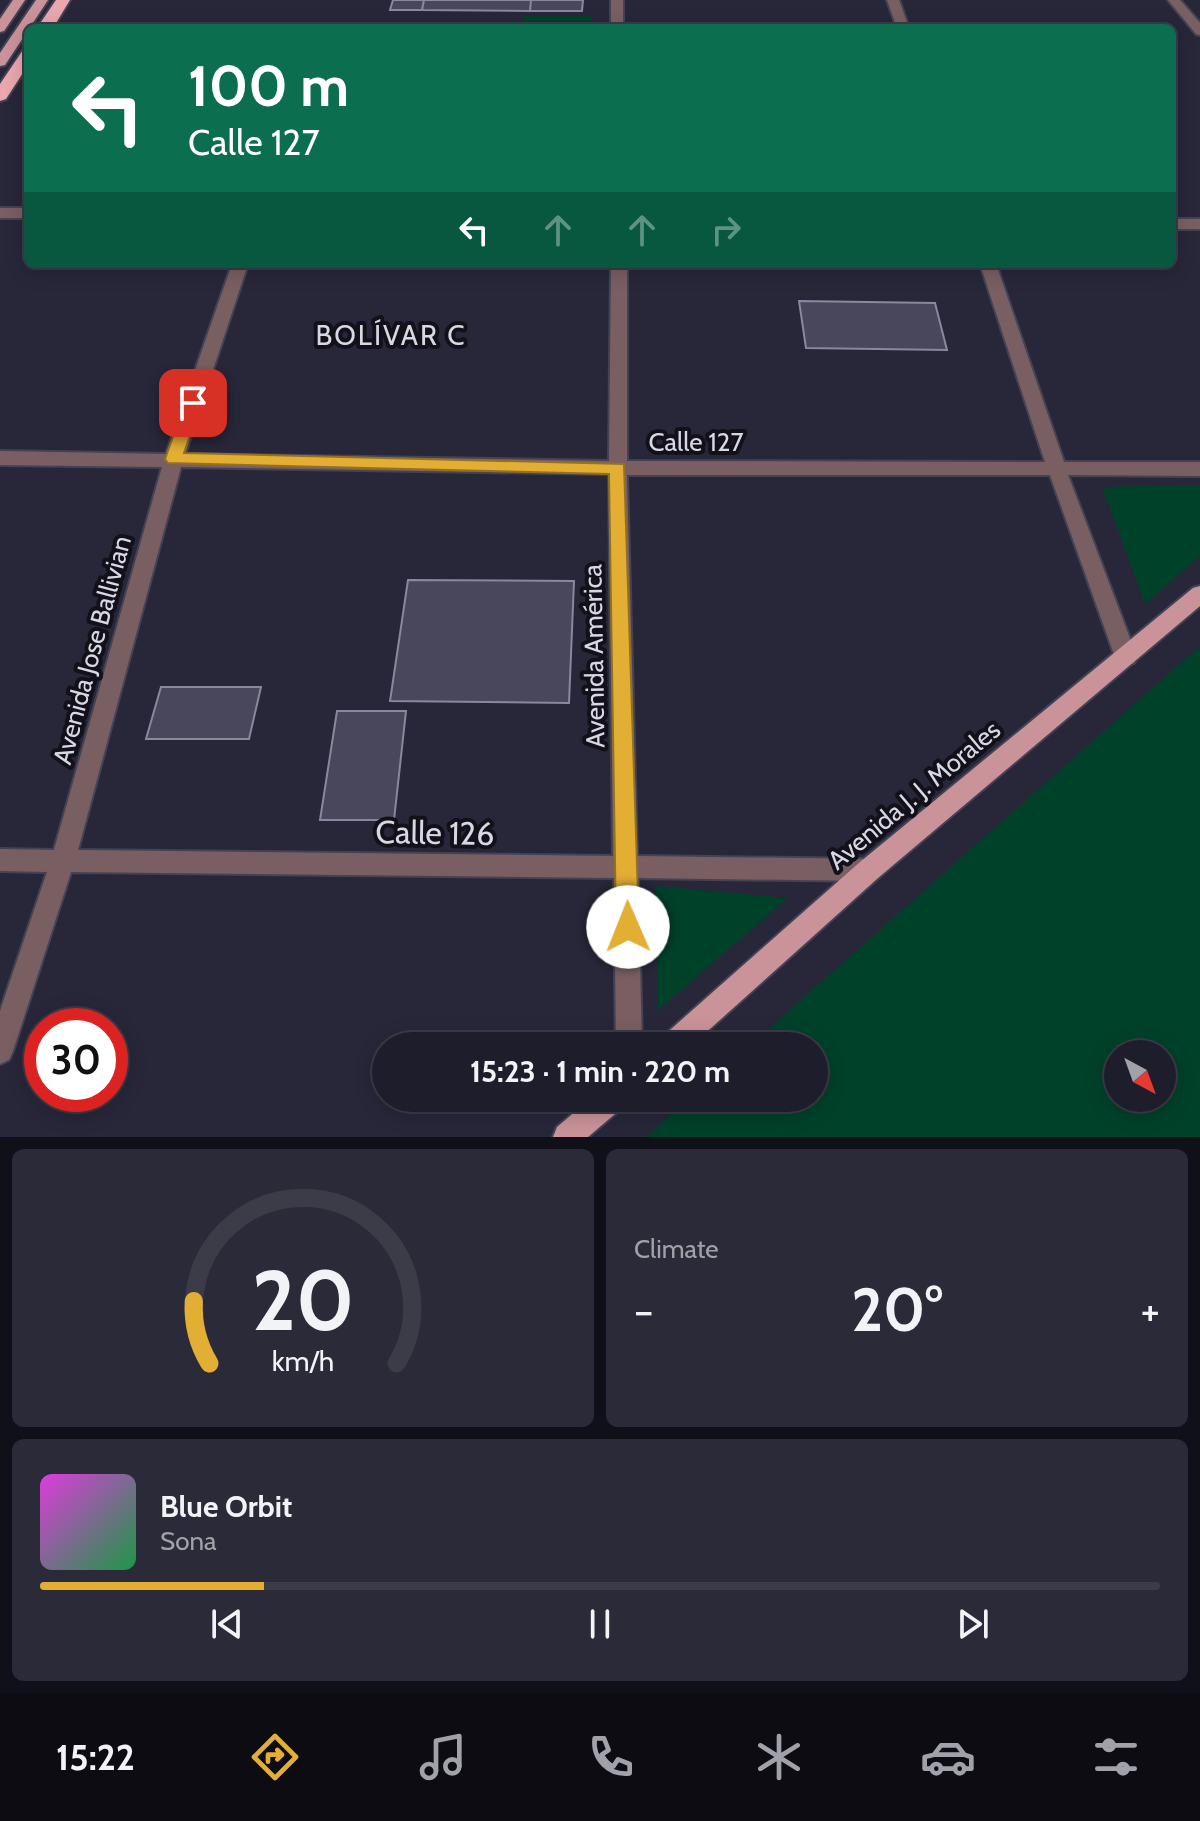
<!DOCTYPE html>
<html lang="en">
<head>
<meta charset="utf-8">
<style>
  body { margin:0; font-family:Cabin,sans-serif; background:#2b2a38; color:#f1f3f6; height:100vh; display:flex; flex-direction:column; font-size:30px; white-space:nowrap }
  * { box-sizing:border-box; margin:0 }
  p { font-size:26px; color:#a1a2a9 }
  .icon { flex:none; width:44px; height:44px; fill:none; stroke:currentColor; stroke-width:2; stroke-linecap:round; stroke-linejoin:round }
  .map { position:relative; height:1137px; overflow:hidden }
  .panel { display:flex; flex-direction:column; gap:12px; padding:12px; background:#101018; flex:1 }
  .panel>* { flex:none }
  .banner { position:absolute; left:24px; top:24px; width:1152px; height:244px; border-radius:12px; box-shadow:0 4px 20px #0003,0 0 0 2px #3c3b48; background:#0b6e4f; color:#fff; overflow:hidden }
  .needle { width:52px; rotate:139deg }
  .controls { position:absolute; left:1104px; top:1040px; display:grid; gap:16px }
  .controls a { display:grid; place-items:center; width:72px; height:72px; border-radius:50%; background:#1e1d2c; box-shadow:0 4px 20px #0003,0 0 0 2px #3c3b48; font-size:40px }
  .speed { position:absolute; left:24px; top:1008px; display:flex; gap:16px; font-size:40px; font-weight:700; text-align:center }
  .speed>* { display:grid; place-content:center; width:104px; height:104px; border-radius:50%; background:#1e1d2c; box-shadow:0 4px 20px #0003,0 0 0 2px #3c3b48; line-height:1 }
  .speed .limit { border:12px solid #d22; background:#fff; color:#111 }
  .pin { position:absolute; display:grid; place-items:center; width:68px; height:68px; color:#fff; margin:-34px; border-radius:16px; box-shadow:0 4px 12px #0006 }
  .me { position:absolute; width:88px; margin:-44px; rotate:359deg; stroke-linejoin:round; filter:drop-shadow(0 0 6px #0008) }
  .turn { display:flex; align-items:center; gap:28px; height:168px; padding:0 32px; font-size:36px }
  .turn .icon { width:104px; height:104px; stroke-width:2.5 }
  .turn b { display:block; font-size:56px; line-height:68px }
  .lanes { display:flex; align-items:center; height:76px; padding:0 32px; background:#0003; justify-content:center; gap:40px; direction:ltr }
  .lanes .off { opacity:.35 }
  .big { font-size:60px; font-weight:700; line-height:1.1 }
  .panel .widget { flex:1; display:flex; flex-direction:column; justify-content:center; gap:12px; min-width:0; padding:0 28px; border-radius:12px; background:#2b2a38 }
  .panel .dial { align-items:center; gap:0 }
  .dial svg { height:208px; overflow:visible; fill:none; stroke:#3c3b48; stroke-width:7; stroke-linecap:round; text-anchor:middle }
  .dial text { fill:#f1f3f6; stroke:none }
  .song { display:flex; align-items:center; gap:24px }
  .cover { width:96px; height:96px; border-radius:12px; background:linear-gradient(135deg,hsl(300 70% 55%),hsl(140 70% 35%)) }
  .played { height:8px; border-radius:4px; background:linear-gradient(90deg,#e3ae34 20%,#3c3b48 20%) }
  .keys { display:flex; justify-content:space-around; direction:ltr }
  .heat { display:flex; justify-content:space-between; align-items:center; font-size:44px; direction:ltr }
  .panel .tiles { flex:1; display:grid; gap:12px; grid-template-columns:1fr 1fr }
  .widget:last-child { grid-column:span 2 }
  .trip { position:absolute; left:372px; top:1032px; width:456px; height:80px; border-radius:40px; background:#1e1d2c; box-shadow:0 4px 20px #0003,0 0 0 2px #3c3b48; font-weight:700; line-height:80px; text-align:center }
  .dock { display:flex; height:128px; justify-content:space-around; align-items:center; background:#0c0c12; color:#a1a2a9 }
  .dock .icon { width:56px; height:56px }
  .dock .selected { color:#e3ae34 }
  .dock b { font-size:36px; color:#f1f3f6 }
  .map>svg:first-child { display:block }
  .green { fill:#00412a; fill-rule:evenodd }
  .building { fill:#48475c; stroke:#88889e; stroke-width:2 }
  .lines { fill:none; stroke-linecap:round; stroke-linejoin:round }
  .minor-casing { stroke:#444355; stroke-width:4 }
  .major-casing { stroke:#444355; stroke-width:4 }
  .highway-casing { stroke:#444355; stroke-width:4 }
  .minor { fill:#7a5f62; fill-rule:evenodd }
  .major { fill:#ca9399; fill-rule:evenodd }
  .highway { fill:#eaa7ae; fill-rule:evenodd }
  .route { fill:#e3ae34; stroke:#947122; stroke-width:2 }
  .labels { text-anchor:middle; stroke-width:8; stroke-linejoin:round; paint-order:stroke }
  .street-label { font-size:26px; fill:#d8d8e5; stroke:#12111a }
  .neighbourhood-label { font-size:28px; letter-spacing:2px; fill:#d8d8e5; stroke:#12111a }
  .near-street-label { font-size:32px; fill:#d8d8e5; stroke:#12111a }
</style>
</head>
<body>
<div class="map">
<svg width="1200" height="1137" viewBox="0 0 1200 1137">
  <rect width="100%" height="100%" fill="#28273a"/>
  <path class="green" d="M523,16H591V28H522Z
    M1200,485V556L1145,604L1102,487Z
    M1200,646V1137H646L690,1098H814V1046H749ZM1162,1054V1098H1118V1054Z
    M655,886L788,898L658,1010Z"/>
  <path class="building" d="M393,0H424L422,10H390Z
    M424,0H531L530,11L422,10Z
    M531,0H583L582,11H530Z
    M799,301L935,303L947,350L806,348Z
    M408,580L574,581L569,703L390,701Z
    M161,687H261L249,739H146Z
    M337,711H406L394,820H320Z"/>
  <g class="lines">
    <g class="minor-casing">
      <path id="minor" d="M611,0H623V28H611Z
        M887,0H899L909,28H897Z
        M1168,0H1180L1200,23V35L1196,34Z
        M0,208H28V218H0Z
        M1172,219H1200V229H1172Z
        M232,264H248L185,454L609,461L611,264H627V461L1045,462L980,264H996L1064,462H1200V476L1068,475L1137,657L1134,663L1126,666L1118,663L1115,657L1050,475H627L637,856L869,859L878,862L881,870L878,878L869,881L638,878L642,1046H616L614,878L71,872L13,1051L9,1060L0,1064V1011L47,872L0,871V849L54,850L162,467L0,465V451L166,454ZM181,467L609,474L613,856L78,850Z"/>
    </g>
    <g class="major-casing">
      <path id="major" d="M13,0H25L4,31L0,32V19Z
        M36,0H48L5,65L0,66V53Z
        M1200,586V606L878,878L691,1046H658L662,1037L860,862L1193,588Z
        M591,1098H626L622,1108L588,1137H553L557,1127Z"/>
    </g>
    <g class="highway-casing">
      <path id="highway" d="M56,0H70L53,28H37Z
        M28,48V65L6,99L0,101V84L23,50Z"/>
    </g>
    <use href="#minor" class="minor"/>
    <use href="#major" class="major"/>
    <use href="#highway" class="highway"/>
  </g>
  <path class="route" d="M193,398L201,403L184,453L624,464L639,927L636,934L628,937L620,934L616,927L609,474L168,463L165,459L185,403Z"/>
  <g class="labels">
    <g class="street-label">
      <text x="696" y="451">Calle 127</text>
      <text transform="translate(92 650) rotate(-75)" y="9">Avenida Jose Ballivian</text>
      <text transform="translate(594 656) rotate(-91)" y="9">Avenida América</text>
      <text transform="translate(914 795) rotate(-40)" y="9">Avenida J. J. Morales</text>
    </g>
    <g class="neighbourhood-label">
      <text x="391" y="345">BOLÍVAR C</text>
    </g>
    <g class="near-street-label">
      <text transform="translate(435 833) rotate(1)" y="11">Calle 126</text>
    </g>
  </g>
</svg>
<div class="controls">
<a><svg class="needle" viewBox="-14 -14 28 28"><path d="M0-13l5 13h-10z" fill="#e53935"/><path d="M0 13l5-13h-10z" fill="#a1a2a9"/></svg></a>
</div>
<div class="speed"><div class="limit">30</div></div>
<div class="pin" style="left:193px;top:403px;background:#d93025"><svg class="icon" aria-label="arrive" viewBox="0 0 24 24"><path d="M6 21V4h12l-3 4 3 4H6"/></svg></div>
<svg class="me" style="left:628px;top:927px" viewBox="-20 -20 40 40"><circle r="19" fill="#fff"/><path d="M0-13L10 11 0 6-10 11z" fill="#e3ae34"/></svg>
<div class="trip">15:23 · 1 min · 220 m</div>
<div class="banner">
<div class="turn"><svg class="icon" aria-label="left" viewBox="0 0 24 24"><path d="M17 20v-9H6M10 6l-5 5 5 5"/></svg><div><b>100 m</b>Calle 127</div></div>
<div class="lanes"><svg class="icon" aria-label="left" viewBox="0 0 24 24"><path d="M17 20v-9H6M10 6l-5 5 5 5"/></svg><svg class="icon off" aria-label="ahead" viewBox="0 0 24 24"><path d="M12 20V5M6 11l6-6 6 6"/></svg><svg class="icon off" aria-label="ahead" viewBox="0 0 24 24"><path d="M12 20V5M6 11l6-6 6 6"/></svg><svg class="icon off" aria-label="right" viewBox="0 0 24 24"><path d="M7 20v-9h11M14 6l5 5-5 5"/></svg></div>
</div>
</div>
<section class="panel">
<div class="tiles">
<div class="widget dial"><svg viewBox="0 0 100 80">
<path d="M14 69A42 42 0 1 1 86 69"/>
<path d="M14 69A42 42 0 0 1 8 45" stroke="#e3ae34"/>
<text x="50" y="56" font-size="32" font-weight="700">20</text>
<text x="50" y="72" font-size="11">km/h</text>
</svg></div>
<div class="widget"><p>Climate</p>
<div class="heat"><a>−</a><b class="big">20°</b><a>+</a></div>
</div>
<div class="widget">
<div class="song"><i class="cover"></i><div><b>Blue Orbit</b><p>Sona</p></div></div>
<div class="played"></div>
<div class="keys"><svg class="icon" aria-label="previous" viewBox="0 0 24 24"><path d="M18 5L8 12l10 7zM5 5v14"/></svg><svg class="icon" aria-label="pause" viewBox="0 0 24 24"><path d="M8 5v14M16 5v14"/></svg><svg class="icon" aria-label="next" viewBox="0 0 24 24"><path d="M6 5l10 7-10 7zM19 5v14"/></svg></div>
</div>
</div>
</section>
<nav class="dock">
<b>15:22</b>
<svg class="icon selected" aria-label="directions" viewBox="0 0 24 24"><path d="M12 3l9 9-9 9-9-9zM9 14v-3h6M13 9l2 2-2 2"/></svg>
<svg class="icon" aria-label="music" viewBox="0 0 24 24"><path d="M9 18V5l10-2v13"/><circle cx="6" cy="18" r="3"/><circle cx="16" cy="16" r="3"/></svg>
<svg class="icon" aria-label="phone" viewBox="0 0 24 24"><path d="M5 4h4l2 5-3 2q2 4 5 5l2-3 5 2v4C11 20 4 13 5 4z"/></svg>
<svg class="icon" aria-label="climate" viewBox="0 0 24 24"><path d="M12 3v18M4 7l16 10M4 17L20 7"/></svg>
<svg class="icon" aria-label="car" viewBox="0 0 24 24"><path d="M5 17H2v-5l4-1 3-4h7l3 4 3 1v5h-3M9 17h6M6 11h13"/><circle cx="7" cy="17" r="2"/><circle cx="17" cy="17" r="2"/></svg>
<svg class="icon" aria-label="filters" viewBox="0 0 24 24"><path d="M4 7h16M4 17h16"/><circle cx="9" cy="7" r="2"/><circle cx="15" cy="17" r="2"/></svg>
</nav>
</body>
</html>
